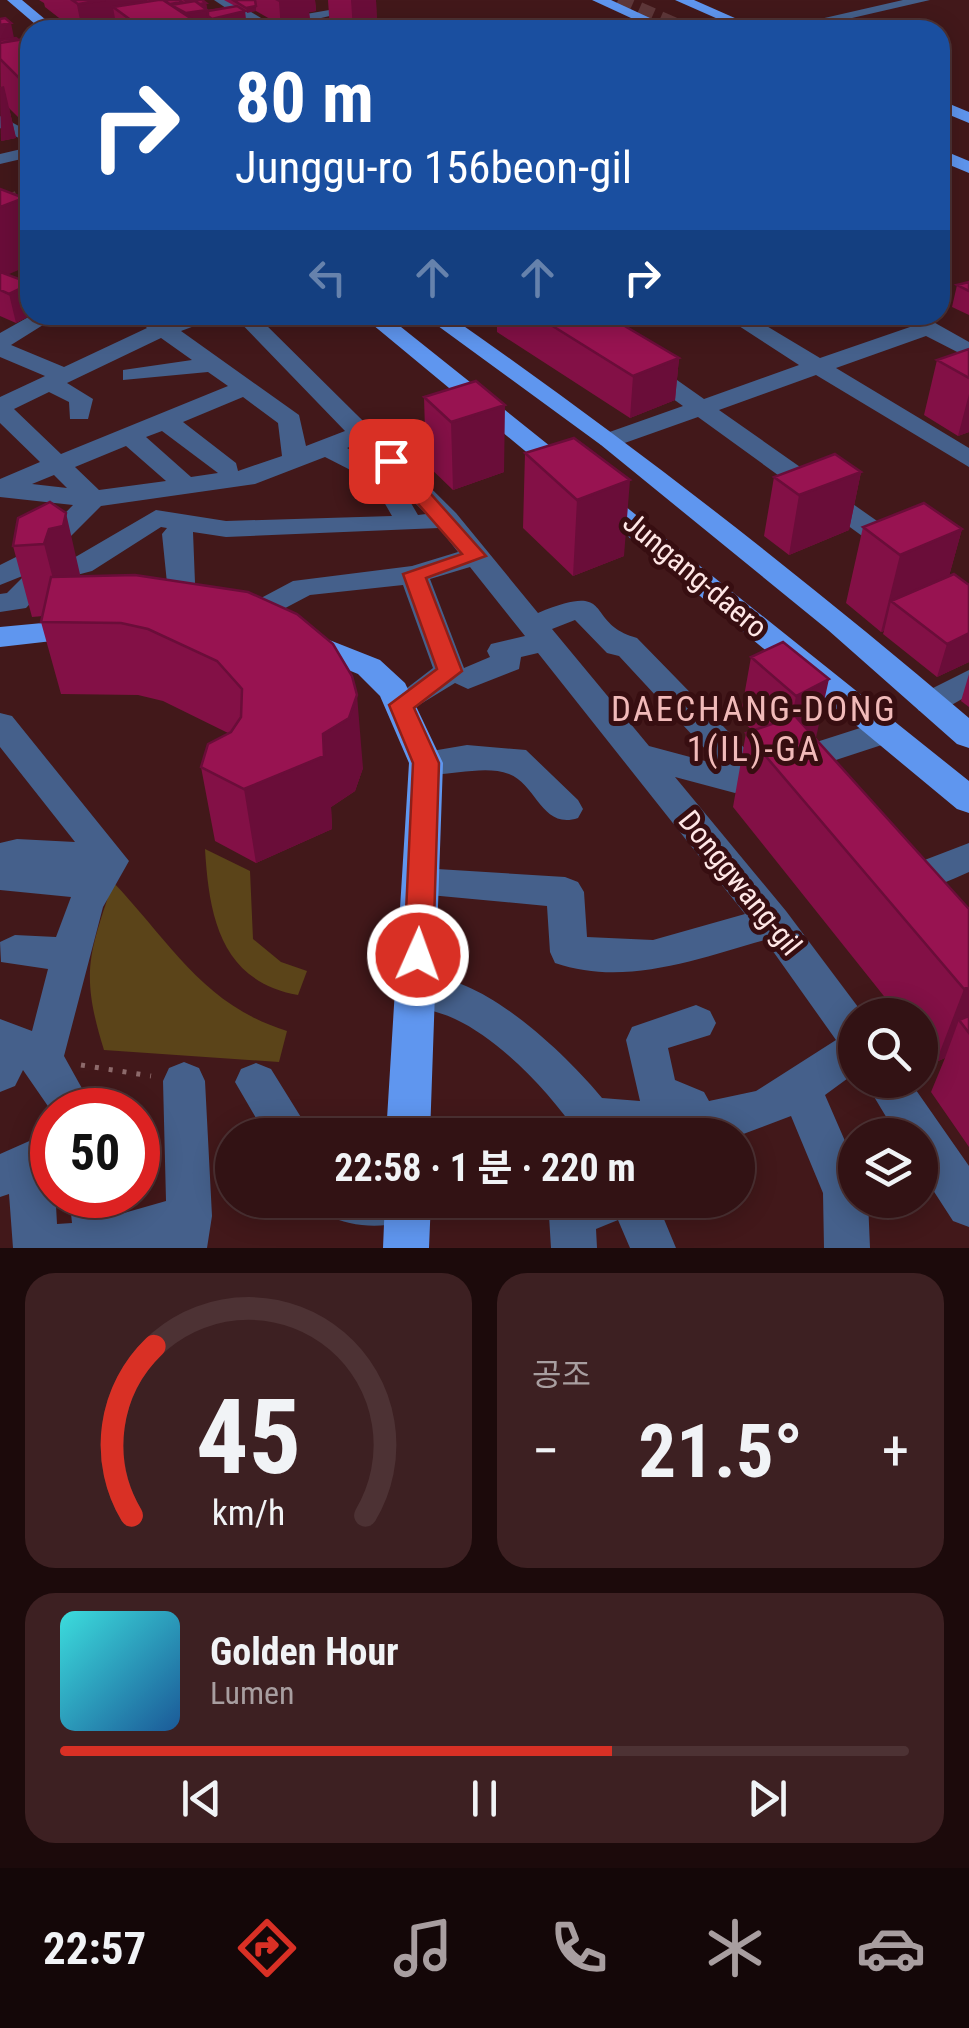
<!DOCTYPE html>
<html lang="ko">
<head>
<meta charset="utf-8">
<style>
  body { margin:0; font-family:"Roboto Condensed","Noto Sans KR",sans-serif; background:#3d2022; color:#f1f3f6; height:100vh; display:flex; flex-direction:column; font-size:38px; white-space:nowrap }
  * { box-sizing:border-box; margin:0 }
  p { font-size:32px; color:#a89ea0 }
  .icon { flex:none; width:55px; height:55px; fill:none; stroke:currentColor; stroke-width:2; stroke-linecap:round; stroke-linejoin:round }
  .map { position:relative; height:1248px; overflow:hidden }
  .details { display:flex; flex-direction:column; gap:25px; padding:25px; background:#1c0a0b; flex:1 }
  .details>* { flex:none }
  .guide { position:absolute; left:20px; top:20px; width:930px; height:305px; border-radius:30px; box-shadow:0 5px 25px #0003,0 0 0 2px #4d3234; background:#1a4fa0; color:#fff; overflow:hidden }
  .controls { position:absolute; left:838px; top:998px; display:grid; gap:20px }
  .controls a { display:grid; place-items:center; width:100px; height:100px; border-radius:50%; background:#321214; box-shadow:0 5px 25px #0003,0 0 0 2px #4d3234; font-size:50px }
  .speed { position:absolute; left:30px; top:1088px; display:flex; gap:20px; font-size:50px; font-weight:700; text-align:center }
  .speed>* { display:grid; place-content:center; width:130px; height:130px; border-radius:50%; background:#321214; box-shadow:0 5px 25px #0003,0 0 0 2px #4d3234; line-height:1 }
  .speed .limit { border:15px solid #d22; background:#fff; color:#111 }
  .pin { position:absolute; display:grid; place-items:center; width:85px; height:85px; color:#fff; margin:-42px; border-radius:20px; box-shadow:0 5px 15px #0006 }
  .me { position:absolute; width:110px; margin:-55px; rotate:2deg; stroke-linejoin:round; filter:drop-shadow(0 0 8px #0008) }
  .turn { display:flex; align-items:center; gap:35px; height:210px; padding:0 50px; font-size:45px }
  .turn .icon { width:130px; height:130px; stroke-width:2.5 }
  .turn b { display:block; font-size:70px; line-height:85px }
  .lanes { display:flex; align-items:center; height:95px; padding:0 50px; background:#0003; justify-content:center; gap:50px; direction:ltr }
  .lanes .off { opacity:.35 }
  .big { font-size:75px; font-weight:700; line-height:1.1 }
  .details .widget { flex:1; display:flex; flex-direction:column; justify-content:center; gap:15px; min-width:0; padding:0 35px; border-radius:30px; background:#3d2022 }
  .details .dial { align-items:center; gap:0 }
  .dial svg { height:260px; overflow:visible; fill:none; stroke:#4d3234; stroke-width:7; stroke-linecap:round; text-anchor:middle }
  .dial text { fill:#f1f3f6; stroke:none }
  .song { display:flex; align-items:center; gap:30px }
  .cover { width:120px; height:120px; border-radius:15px; background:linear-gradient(135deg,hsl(180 70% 55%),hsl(210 70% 35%)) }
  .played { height:10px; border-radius:5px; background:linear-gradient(90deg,#d93025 65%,#4d3234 65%) }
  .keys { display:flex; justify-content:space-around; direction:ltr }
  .heat { display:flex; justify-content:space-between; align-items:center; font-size:55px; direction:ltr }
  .details .tiles { flex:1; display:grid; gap:25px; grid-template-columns:1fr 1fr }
  .widget:last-child { grid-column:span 2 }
  .trip { position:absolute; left:215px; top:1118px; width:540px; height:100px; border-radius:50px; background:#321214; box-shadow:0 5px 25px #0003,0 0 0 2px #4d3234; font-weight:700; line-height:100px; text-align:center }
  .dock { display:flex; height:160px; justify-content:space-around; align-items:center; background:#140708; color:#a89ea0 }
  .dock .icon { width:70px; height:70px }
  .dock .selected { color:#d93025 }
  .dock b { font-size:45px; color:#f1f3f6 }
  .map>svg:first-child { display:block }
  .green { fill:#5b4419 }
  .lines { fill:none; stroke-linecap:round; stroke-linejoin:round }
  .major-tunnel-far1 { stroke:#5e3739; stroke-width:15; stroke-dasharray:15 8; stroke-linecap:butt }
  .major-tunnel { stroke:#5e3739; stroke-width:20; stroke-dasharray:20 10; stroke-linecap:butt }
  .path { stroke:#8d6a6b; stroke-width:5; stroke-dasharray:4 10; stroke-linecap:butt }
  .minor { fill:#45608b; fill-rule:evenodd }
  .major { fill:#5f96ef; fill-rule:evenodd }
  .wall { fill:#831046 }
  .shaded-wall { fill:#6a0d39 }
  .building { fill:#981351; stroke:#6a0d39; stroke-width:2.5 }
  .route { fill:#d93025; stroke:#8d1f18; stroke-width:2.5 }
  .labels { text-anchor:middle; stroke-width:10; stroke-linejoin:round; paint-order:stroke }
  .street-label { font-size:30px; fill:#ffe7e6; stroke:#370e11 }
  .quarter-label { font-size:35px; letter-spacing:2.5px; fill:#f1bab9; stroke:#370e11 }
</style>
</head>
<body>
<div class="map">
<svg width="969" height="1248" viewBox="0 0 969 1248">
  <rect width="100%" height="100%" fill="#42181a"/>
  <path class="green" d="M205,849L250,871L253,939L281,962L307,971L298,995C220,981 209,915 205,849Z
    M113,882C171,943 203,1005 287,1031L279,1062L104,1050C80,973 89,955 113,882Z"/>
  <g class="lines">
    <path class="major-tunnel-far1" d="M618,0L686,30"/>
    <path class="major-tunnel" d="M0,208L30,196"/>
    <path class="path" d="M81,1065L151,1076"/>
    <path class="minor" d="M214,0H231L266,21L335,9L342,13L271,30H232L250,24Z
      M903,0H930L800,30H772Z
      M0,116L30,132V144L0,128Z
      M30,147V157L0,164V154Z
      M30,264V282L20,276L23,266Z
      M32,315H59L11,345L64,367L147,328L133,315H158L167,321L189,315H224L181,331L299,415L306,446L345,431L233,315H256L456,513L538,613C618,580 582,623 637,638L757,761L885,720L897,724L901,732L897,740L735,793L675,777L786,911L864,1015H855V1073L825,1095L855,1164V1200H868L870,1248H824L823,1193L791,1116L738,1136L579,1135C550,1093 502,1041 455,1019C439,1011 420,1009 403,1003L397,991L403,979C467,957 565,1053 602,1098L640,1101L626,1040L632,1027L696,1005L710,1011L716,1023L710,1035L668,1048L675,1080L704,1092L709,1101L756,1091L836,1040L765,940C697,959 625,987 555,963L550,952L547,906L408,893L403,883L408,873L421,868L565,877L578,882L584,892L587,937L653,940L745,914L538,653L521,657L519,669L468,689L455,683L401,716L390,713L385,705L433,668L403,585L310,595L238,633L223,623L227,616L293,581L412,566L458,552L439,528L226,537L193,532L195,583L181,592L167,583L162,534L167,528L161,527L92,571L50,582L26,608L0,612V594L7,593L25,575L0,585V565L28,551L73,505L0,497V479L40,462L0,423V397L45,376L0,357V333ZM161,338L192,360L123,370V380L208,372L228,386L61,454L14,409L49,392L69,402L70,419H88L93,399L67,383ZM243,397L278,423L282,456L238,471L236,463L183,422ZM162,431L218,473L191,477L146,437ZM357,444L376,463L347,448ZM126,446L166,481L99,490L75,467ZM325,457L372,481L392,516L226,521L156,510L72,559L40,567L101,506L255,484ZM54,475L67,488L32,484ZM405,493L426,514L418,515ZM470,567L525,636L491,644L487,651L490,657L464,668L430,579ZM575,620L607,653L619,656L720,765L649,746L552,629Z
      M722,315H748L820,358L910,327L902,323L901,315H921L969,342V358L926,336L836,368L969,448V467L816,375L719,410L907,542L911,548L907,554H887L698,417L619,445H601L597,440L601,435L683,406L634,371V361H650L704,399L799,365Z
      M969,670V695L941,711H919L914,703L919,695Z
      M0,713L12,716L129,861L103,907L64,1056L94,1110L52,1112L23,1070L15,1086L0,1092V1019L32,1031L48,969L1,962L0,942L15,935L56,937L71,897L0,890V843L17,839L75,842L0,747Z
      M467,745L526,750L578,800L583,809L578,818C542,830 537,785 509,774C481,763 442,780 414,772L409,763L414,754Z
      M969,843V872C936,886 905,905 884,865L889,855L902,851L922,861Z
      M184,1062L199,1068L205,1081L212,1216L207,1248H13L9,1194L0,1197V1154L52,1131L57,1224L72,1223L69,1195H115L117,1215L166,1201L163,1081L169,1068Z
      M256,1063L271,1069L312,1135H266L235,1082L241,1069Z
      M864,1080H909L969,1166V1227L953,1221L920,1170V1135H897Z
      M320,1200H430L431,1201L424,1216C394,1228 356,1230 327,1215Z
      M556,1200H656L676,1248H630L618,1220L596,1229L597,1248H551L549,1216Z"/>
    <path class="major" d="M7,0H22L58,30H42Z
      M592,0H611L676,30H657Z
      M675,0H694L762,30H743Z
      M940,100L969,112V123L940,111Z
      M940,149L969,161V173L940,161Z
      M30,201V214L0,224V211Z
      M361,315H386L969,781V813L957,809Z
      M423,315H448C629,441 801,575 969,718V748L957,744L828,630L601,445Z
      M85,619L100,629L96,636L0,647V627Z
      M304,630L380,660L405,683L443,763L430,1135H386L409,763L380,696L358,674L293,647L289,640Z
      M385,1200H431L429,1248H383Z"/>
  </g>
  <path class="wall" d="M39,0H202L206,3L207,10L235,6L224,0H315L316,11L309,12L311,27L294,30H278L270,25V19L256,11L245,12L246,22L213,30L210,28V30H73L64,24L63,21L45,7L44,3Z
    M328,0H376L377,30H330Z
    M0,19L14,38L18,40L30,38V129L9,108L16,138L1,141Z
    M0,189L24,198L30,225V265L7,274L31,315L16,323L0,316Z
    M969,282V315L952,307L957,285Z
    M458,315H492L469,323Z
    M497,315H606L679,358L675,400L630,418L497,332Z
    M969,349V432L958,436L924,415L937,360Z
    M424,397L504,472L453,490L426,464Z
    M574,438L624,556L573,576L523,528L525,453Z
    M861,472L849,530L789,555L764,536L774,477Z
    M18,518L81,576L135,575L363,768L355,791L331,807L332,829L256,863L215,841L201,767L228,733L163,701L138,695L61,694L41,622L43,616L32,617L13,546Z
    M863,527L962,529L949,576L969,585V662L937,677L883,634L884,631L881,632L846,603Z
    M783,642L816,739L969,909V1147L931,1092L945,1058L936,1062L920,1042V1015H899L733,807L746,733L753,731L740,719L751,657Z
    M969,674V707L961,701Z"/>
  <path class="shaded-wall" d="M76,0H147V2L133,3L136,24L113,7L117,30H82Z
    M275,0H315L316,11L309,12L311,27L281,30L279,2Z
    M351,0H376L377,30H353Z
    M206,3L210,30H185L186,13L193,5Z
    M256,6V11L247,13L246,8Z
    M245,11L246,22L213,30L212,19Z
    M11,23L15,43L0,56V25Z
    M30,76V127L19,78Z
    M4,86L16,138L1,141L0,87Z
    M24,198L30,225V265L0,278V207Z
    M30,284V315H31L16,323L9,294Z
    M469,315H492L469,323Z
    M679,358L675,400L630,418L633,376Z
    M969,394V432L958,436Z
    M505,405L504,472L453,490L451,422Z
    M861,472L849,530L789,555L799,495Z
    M630,480L624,556L573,576L577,500Z
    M66,513L82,583L62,614L44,544L49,529Z
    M962,529L941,605L891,601L884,631L881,632L900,555Z
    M969,633V662L937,677L947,644Z
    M829,679L815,742L784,758L796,696Z
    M357,695L363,768L355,791L331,807L332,829L256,863L244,789L323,734Z
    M969,987V1033L959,1020L945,1058L936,1062L964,989Z"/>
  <path class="building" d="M72,0H105L78,4Z
    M158,0H163L204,27L185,30H136L143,29L113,7Z
    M163,0H179L182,2L170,4Z
    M185,0H202L206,3L200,4L195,1L188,2Z
    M233,0H255L256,6L246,8Z
    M195,1L207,10L186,13L171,5Z
    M237,6L245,11L212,19L208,16V11Z
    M5,18L11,23L0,25V19Z
    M16,38L18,40L0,43V40Z
    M30,38V76L19,78L0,59V43Z
    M0,189L24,198L0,207Z
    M0,272L30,283V284L9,294L0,290Z
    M969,282V291L957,285Z
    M535,315H606L679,358L633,376Z
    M969,349V378L937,360Z
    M476,381L505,405L451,422L424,397Z
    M574,438L630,480L577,500L525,453Z
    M835,454L861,472L799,495L774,477Z
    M50,502L66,513L63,526L49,529L44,544L13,546L18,518Z
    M924,503L962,529L900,555L863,527Z
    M954,574L969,585V633L947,644L891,601Z
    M135,575L248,592L297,614L333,644L352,676L357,695L349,718L323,734L324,756L244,789L201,767L208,744L231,732L241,717L242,689L217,661L148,629L121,623L41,622L51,577Z
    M783,642L829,679L796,696L751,657Z
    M795,716L969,909V987L964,989L746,733Z
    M969,1016V1033L959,1020Z"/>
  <path class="route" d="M391,455L398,457L486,556L426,578L462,671L414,708L439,763L433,955L429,964L418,967L408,964L404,955L413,763L389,705L437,669L403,574L462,554L384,465V457Z"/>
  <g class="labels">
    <g class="street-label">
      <text transform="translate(695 575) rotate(40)" y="10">Jungang-daero</text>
      <text transform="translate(740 883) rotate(51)" y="10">Donggwang-gil</text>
    </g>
    <g class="quarter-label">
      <text x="754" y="721">DAECHANG-DONG<tspan x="754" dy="40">1(IL)-GA</tspan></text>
    </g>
  </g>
</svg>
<div class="controls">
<a><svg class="icon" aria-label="search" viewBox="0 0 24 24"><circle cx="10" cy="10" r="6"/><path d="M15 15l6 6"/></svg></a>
<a><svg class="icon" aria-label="layers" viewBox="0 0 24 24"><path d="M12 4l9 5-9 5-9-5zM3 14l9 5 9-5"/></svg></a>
</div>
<div class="speed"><div class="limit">50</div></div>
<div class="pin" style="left:391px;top:461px;background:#d93025"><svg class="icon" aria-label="arrive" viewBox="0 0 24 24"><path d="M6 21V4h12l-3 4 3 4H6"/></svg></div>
<svg class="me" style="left:418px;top:955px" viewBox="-20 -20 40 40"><circle r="17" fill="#d93025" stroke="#fff" stroke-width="3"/><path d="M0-11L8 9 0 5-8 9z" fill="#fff"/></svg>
<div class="trip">22:58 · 1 분 · 220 m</div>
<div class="guide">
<div class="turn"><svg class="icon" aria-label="right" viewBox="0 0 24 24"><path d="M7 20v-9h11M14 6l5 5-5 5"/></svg><div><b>80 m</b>Junggu-ro 156beon-gil</div></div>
<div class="lanes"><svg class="icon off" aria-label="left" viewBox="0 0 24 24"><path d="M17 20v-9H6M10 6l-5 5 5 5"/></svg><svg class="icon off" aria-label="ahead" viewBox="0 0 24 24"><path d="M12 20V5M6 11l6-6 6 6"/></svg><svg class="icon off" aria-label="ahead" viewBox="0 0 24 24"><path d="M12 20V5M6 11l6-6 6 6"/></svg><svg class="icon" aria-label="right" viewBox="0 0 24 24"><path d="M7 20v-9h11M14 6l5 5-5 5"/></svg></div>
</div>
</div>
<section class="details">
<div class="tiles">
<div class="widget dial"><svg viewBox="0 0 100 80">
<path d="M14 69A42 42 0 1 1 86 69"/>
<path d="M14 69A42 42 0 0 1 21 17" stroke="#d93025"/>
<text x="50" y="56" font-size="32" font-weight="700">45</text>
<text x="50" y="72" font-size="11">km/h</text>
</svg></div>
<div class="widget"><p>공조</p>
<div class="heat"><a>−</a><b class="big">21.5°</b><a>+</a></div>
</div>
<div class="widget">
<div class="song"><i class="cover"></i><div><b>Golden Hour</b><p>Lumen</p></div></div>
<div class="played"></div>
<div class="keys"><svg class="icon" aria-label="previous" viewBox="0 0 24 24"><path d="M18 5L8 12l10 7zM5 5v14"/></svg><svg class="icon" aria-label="pause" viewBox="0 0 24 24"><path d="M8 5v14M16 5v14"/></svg><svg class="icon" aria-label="next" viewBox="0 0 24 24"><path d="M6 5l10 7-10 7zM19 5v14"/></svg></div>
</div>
</div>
</section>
<nav class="dock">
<b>22:57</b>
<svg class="icon selected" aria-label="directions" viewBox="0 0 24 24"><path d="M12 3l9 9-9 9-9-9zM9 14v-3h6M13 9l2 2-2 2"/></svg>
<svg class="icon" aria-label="music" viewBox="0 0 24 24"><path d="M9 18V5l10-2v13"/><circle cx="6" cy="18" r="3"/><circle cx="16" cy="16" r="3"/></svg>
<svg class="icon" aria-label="phone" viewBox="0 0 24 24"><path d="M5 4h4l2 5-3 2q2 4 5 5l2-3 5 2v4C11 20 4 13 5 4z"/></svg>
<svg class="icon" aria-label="climate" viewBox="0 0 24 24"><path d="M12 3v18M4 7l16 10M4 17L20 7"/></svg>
<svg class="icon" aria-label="car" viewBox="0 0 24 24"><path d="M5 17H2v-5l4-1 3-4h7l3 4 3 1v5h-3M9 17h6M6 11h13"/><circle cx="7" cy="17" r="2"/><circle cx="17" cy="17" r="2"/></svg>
</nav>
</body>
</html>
